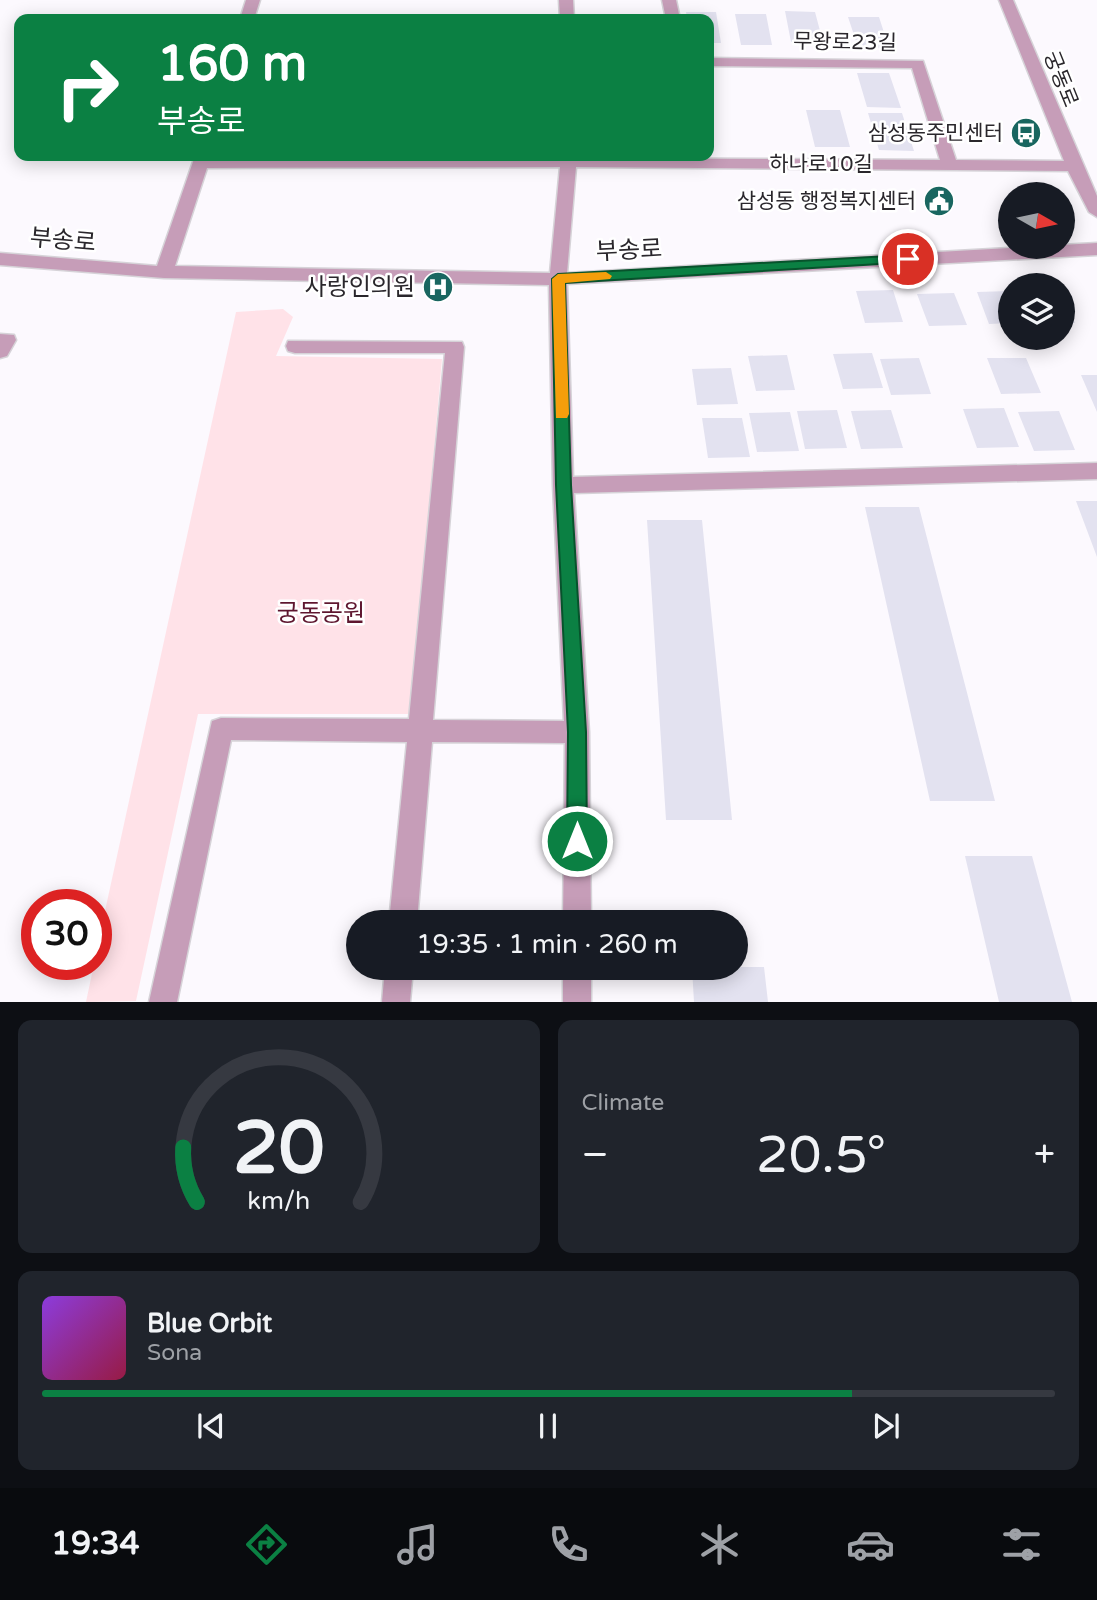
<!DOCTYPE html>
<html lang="en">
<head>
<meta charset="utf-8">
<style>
  body { margin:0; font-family:"Varela Round","Noto Sans KR",sans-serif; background:#20242c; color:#f1f3f6; height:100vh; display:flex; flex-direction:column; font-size:26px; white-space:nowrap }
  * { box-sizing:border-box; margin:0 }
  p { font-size:23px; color:#9ea1a6 }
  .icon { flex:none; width:38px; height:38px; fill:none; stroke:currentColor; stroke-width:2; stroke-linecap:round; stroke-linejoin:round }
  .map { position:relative; height:1002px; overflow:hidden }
  .side { display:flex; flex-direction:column; gap:18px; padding:18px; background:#0d0f14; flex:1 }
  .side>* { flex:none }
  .guide { position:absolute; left:14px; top:14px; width:700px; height:147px; border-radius:14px; box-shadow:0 4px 18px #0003; background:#0b8043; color:#fff; overflow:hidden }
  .needle { width:46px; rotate:99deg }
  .controls { position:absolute; left:998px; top:182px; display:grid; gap:14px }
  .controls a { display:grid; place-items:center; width:77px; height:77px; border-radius:50%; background:#171b24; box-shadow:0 4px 18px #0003; font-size:35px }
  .speed { position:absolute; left:21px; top:889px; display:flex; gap:14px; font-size:35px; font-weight:700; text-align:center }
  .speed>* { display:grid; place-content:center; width:91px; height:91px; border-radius:50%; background:#171b24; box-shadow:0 4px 18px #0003; line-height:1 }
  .speed .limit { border:10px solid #d22; background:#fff; color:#111 }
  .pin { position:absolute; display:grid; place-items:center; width:60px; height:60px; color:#fff; margin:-30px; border:4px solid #fff; border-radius:50%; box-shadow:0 2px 7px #0007 }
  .me { position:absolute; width:77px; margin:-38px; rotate:0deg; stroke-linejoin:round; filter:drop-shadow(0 0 5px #0008) }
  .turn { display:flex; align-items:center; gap:24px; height:147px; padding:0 28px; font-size:32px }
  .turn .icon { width:91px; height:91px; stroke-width:2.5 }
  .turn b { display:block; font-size:49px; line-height:60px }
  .big { font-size:52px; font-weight:600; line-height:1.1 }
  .side .widget { flex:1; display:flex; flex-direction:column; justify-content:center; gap:10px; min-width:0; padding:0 24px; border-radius:14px; background:#20242c }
  .side .dial { align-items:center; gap:0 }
  .dial svg { height:182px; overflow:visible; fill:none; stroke:#363941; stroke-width:7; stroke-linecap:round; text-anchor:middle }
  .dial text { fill:#f1f3f6; stroke:none }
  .song { display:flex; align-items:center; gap:21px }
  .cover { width:84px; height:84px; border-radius:10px; background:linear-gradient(135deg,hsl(270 70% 55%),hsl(340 70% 35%)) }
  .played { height:7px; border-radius:4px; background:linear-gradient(90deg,#0b8043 80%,#363941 80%) }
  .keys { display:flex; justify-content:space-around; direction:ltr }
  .heat { display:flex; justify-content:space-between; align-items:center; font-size:38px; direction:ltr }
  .side .tiles { flex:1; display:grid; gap:18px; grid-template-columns:1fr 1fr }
  .widget:last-child { grid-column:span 2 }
  .trip { position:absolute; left:346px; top:910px; width:402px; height:70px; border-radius:35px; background:#171b24; box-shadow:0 4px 18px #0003; font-weight:600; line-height:70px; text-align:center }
  .dock { display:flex; height:112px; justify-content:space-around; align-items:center; background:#090b0e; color:#9ea1a6 }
  .dock .icon { width:49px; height:49px }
  .dock .selected { color:#0b8043 }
  .dock b { font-size:32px; color:#f1f3f6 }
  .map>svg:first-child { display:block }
  .green { fill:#ffe2e8 }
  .building { fill:#e3e2f0 }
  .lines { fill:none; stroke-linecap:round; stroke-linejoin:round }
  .minor-casing { stroke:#d6d3d8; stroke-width:3 }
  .minor { fill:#c69db8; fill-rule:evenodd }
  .route { fill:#0b8043; stroke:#07532c; stroke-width:2 }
  .slow { fill:#f59e0b }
  .labels { text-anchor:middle; stroke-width:5; stroke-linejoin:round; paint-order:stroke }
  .far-street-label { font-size:21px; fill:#2a272c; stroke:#fff }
  .far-poi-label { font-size:21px; fill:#2a272c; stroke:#fff; text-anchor:end }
  .street-label { font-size:24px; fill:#2a272c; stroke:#fff }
  .poi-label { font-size:24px; fill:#2a272c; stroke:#fff; text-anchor:end }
  .park-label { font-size:24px; fill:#5e162f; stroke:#fff }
</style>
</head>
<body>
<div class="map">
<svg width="1097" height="1002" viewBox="0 0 1097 1002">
  <rect width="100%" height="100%" fill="#fcf9fe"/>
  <path class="green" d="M283,309L293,317L276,356L442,359L411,714H198L136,1001L86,1002L94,964H96V952L236,312Z"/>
  <path class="building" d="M785,11L815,12L823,42H791Z
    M686,12H716L721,43H709V19H687Z
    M735,14H766L772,45H741Z
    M848,17H879L889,48L858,47Z
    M857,73H889L901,108L867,107Z
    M806,110H840L850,147H815Z
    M868,113H902L914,151L879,150Z
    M893,290L903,322L865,323L856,291Z
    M1010,291V323L989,324L977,292Z
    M954,293L967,325L929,326L917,294Z
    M1062,295L1075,323H1062Z
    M872,353L883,388L843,389L833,354Z
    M787,355L795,390L756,391L748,356Z
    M919,358L931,394L891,395L880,359Z
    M987,358H1026L1041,393L1001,394Z
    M731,368L738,404L697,405L692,369Z
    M1081,375H1097V412Z
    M1004,408L1019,447L977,448L963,409Z
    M837,410L847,448L805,449L797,411Z
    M891,410L903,448L861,449L851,411Z
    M1059,411L1075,450L1034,451L1018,412Z
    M790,412L799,451L757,452L749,413Z
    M702,418H742L750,457L708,458Z
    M1076,501H1097V557Z
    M865,507H919L995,801H930Z
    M647,520H702L732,820H666Z
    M965,856H1032L1072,1002H999Z
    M737,967H764L768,1002H694L692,968Z"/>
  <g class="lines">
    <g class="minor-casing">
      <path id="minor" d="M246,0H260L254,19H240Z
        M559,0H573L574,19H560Z
        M662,0H676L680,19H666Z
        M999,0H1013L1097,196V217L1089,212L1068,171L576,167L567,273L1097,243V255L567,284L573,477L1097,463V479L574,493L589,732L591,922H563L565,743L432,742L417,922H389L407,742L231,740L177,1002H149L212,721L221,718L409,719L445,353H295L288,351L286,346L288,341L462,342L464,347L433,720L564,721L553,485L549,285L164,278L0,265V253L157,266L195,156L940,160L912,68L709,66V58L923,61L956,160L1064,161ZM560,167L550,273L175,266L207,168Z
        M0,334L14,335L16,340L7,356L0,358Z
        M385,968H413L410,1002H382Z
        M563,968H591V1002H563Z"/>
    </g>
    <use href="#minor" class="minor"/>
  </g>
  <path class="route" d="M908,255L913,256V262L565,283L571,485L586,732L587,841L584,848L577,851L570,848L567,841L568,732L556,485L552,279L558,274Z"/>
  <path class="slow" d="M606,272L612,276L610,279L565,283L569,414L567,418H556L552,279L558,274Z"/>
  <defs>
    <g id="bus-disc" transform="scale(1.575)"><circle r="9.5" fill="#196660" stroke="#fff"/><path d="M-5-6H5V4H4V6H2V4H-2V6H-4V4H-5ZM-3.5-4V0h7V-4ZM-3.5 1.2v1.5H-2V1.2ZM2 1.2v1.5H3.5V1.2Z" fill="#fff"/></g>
    <g id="civic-disc" transform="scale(1.575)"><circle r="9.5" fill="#196660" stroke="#fff"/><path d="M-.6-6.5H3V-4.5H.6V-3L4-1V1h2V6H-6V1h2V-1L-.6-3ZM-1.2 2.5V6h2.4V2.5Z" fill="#fff"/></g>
    <g id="hospital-disc" transform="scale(1.575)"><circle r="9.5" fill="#196660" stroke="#fff"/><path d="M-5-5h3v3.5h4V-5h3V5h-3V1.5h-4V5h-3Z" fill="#fff"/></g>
  </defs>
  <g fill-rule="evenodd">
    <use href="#bus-disc" x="1026" y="133"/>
    <use href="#civic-disc" x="939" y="201"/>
    <use href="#hospital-disc" x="438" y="287"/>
  </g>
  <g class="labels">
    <g class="far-street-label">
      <text transform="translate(845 42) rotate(1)" y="7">무왕로23길</text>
      <text transform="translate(1061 79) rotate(68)" y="7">궁동로</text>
      <text x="821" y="171">하나로10길</text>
    </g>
    <g class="far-poi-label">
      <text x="1003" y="140">삼성동주민센터</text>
      <text x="916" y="208">삼성동 행정복지센터</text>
    </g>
    <g class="street-label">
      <text transform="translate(63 240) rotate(5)" y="8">부송로</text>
      <text transform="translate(629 250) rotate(-3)" y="8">부송로</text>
    </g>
    <g class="poi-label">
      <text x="415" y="295">사랑인의원</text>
    </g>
    <g class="park-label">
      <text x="321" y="621">궁동공원</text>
    </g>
  </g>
</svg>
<div class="controls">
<a><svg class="needle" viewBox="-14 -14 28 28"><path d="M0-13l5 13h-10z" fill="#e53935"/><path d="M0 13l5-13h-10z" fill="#9ea1a6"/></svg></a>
<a><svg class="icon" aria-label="layers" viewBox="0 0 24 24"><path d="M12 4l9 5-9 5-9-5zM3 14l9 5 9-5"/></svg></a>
</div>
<div class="speed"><div class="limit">30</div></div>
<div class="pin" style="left:908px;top:259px;background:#d93025"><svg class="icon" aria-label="arrive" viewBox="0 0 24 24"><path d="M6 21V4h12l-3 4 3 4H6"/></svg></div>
<svg class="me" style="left:577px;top:841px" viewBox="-20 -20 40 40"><circle r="17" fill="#0b8043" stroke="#fff" stroke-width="3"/><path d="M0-11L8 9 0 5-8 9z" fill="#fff"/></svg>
<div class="trip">19:35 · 1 min · 260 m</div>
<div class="guide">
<div class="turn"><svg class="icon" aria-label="right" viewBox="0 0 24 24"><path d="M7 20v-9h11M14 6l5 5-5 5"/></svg><div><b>160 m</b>부송로</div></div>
</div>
</div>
<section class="side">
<div class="tiles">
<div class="widget dial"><svg viewBox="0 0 100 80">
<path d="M14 69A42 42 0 1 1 86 69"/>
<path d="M14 69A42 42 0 0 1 8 45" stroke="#0b8043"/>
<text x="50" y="56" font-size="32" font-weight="700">20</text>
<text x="50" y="72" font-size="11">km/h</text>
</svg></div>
<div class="widget"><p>Climate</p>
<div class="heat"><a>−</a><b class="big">20.5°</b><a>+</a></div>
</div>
<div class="widget">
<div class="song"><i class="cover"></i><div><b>Blue Orbit</b><p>Sona</p></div></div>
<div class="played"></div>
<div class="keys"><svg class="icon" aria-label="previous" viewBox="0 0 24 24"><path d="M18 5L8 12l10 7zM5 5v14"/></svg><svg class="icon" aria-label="pause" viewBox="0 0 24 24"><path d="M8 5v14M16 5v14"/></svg><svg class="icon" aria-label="next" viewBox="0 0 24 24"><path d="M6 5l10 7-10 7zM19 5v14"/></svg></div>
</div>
</div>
</section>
<nav class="dock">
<b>19:34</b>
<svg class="icon selected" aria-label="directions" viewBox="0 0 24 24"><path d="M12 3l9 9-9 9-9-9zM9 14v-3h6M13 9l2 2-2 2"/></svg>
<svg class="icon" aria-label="music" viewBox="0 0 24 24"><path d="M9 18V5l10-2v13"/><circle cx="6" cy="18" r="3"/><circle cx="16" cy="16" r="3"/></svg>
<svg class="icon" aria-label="phone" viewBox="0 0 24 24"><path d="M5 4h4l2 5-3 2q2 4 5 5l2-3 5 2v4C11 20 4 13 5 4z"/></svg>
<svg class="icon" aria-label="climate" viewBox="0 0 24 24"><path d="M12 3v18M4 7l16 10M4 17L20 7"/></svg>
<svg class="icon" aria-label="car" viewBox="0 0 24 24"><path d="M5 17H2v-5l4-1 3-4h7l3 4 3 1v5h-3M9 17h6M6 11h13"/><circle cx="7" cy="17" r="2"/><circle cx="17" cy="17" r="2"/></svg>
<svg class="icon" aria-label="filters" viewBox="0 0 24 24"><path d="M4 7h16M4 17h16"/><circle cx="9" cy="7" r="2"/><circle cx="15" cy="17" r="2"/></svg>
</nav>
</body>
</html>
